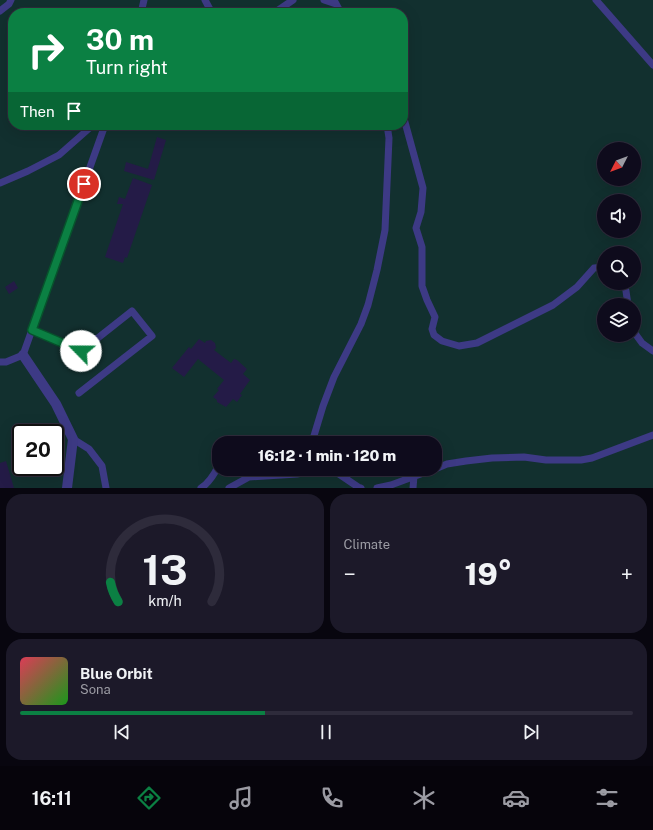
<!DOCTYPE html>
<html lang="en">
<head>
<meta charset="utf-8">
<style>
  body { margin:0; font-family:"Public Sans",sans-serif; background:#1c1929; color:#f1f3f6; height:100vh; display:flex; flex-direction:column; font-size:15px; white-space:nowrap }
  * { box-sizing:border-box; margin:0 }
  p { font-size:13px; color:#9b9ba3 }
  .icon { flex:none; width:22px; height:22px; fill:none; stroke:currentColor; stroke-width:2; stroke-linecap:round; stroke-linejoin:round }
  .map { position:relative; height:488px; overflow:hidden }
  .sheet { display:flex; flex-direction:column; gap:6px; padding:6px; background:#08060f; flex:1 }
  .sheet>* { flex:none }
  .guide { position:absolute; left:8px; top:8px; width:400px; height:122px; border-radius:16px; box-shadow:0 4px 16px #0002,0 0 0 1px #2e2b3b; background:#0b8043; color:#fff; overflow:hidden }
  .needle { width:26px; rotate:228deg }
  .controls { position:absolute; left:597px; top:142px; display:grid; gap:8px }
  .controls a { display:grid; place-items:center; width:44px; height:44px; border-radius:50%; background:#0e0b1c; box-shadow:0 4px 16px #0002,0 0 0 1px #2e2b3b; font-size:20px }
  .speed { position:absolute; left:12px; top:424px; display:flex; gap:8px; font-size:20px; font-weight:700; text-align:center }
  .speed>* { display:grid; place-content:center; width:52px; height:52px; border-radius:50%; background:#0e0b1c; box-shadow:0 4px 16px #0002,0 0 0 1px #2e2b3b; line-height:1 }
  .speed .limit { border:2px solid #111; border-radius:6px; background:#fff; color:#111 }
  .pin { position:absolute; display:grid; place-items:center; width:34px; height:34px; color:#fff; margin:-17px; border:2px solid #fff; border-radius:50%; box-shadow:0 1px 4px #0007 }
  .me { position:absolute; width:44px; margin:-22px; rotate:293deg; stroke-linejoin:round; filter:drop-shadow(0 0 3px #0008) }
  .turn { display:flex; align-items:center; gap:14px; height:84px; padding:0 12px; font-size:18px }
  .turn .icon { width:52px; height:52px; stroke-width:2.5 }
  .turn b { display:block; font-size:28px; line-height:34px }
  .then { display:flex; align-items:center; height:38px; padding:0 12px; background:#0003; gap:8px; font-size:15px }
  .big { font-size:30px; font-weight:800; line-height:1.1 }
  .sheet .card { flex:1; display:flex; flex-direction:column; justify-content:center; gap:6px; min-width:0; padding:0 14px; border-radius:16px; background:#1c1929 }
  .sheet .dial { align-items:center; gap:0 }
  .dial svg { height:104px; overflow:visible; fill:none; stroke:#2e2b3b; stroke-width:7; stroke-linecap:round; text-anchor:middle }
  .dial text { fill:#f1f3f6; stroke:none }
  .song { display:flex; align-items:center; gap:12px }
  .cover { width:48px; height:48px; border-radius:6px; background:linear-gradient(135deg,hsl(350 70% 55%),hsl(120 70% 35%)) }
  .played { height:4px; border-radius:2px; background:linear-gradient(90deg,#0b8043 40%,#2e2b3b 40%) }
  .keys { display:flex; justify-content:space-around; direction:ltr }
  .heat { display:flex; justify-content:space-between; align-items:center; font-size:22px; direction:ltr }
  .sheet .tiles { flex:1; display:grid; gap:6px; grid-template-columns:1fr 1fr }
  .card:last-child { grid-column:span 2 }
  .trip { position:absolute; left:212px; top:436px; width:230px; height:40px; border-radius:16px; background:#0e0b1c; box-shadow:0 4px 16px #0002,0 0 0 1px #2e2b3b; font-weight:800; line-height:40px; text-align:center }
  .tabs { display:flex; height:64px; justify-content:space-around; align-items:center; background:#06040b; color:#9b9ba3 }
  .tabs .icon { width:28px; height:28px }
  .tabs .current { color:#0b8043 }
  .tabs b { font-size:18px; color:#f1f3f6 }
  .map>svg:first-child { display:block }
  .green { fill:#12302f; fill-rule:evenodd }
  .building { fill:#241b47 }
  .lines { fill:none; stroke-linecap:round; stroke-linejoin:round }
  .service { stroke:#3d3a85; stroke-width:7 }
  .minor { stroke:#3d3a85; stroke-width:10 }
  .route-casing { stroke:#07532c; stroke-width:10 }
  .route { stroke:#0b8043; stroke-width:7 }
</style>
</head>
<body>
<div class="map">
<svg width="653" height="488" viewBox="0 0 653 488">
  <rect width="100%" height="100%" fill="#130f26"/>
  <path class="green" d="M0,0H653V488H0ZM13,13H403V125H13ZM604,149H634V179H604ZM604,201H634V231H604ZM604,253H634V283H604ZM604,305H634V335H604ZM21,433H55V467H21ZM219,443H435V469H219Z"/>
  <path class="building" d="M151,125H172L170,131Z
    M157,137L166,140L154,180L124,171L126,162L148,169Z
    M133,178L152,185L127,258L125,257L123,263L105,257L123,204H117L119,197L125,199Z
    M14,281L18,288L9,294L5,287Z
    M199,339L205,343L206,341L211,340L215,343L216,348L214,350L231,363L234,359L237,360L247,369L243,374L250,380L240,394L242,395L237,402L233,399L226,407L217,402V400L213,397L219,390L217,389L224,380L198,359L184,377L172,368L189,347L191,349Z
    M6,461L14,488H0V463Z"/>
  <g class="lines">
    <path class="service" d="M205,0L212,13
      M324,0L336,4
      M334,0L341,13
      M596,0L653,65
      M0,11L9,4L11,0
      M141,13L144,0
      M274,13L293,0
      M403,115L423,188L421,212L416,228L422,247V286L427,300L435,317L432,329L434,335L442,341L459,346L477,343L553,305L577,287L594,268L604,267
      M0,183L28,171L59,155L93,125
      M624,283L626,291L628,305
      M32,330L81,351
      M634,332L642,343L653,351
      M70,360L132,311L152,336L79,393
      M0,362H6L23,355L105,125
      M73,439L89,449L102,466L106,488
      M310,443L313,439L323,406L334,377L361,324L368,305L377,270L385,230L389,138L387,125
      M323,469L336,472L358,487L361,488
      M435,469L447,464L466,461L492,458L524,457L546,460H581L592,458L653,435
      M201,488C209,483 215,473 219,465
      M229,488L249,477L297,474L321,469
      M377,488L391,485L434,469
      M413,488L414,476"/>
    <path class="minor" d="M23,355L56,404L73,439L67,488"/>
  </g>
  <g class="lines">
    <g class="route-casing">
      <path id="route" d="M81,351L32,330L84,184"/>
    </g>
    <use href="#route" class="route"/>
  </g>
</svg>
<div class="controls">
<a><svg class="needle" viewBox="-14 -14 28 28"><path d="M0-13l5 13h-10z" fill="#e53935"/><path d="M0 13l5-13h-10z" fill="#9b9ba3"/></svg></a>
<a><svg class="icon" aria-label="sound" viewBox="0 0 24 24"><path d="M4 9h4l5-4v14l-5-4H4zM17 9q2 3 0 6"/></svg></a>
<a><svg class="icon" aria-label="search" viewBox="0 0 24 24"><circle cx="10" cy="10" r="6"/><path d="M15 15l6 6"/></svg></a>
<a><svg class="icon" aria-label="layers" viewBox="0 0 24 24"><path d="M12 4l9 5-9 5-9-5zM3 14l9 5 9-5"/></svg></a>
</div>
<div class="speed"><div class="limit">20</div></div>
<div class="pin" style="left:84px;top:184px;background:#d93025"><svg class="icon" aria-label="arrive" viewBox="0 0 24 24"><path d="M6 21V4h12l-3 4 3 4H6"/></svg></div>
<svg class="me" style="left:81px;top:351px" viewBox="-20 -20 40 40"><circle r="19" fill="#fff"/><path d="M0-13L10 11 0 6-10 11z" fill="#0b8043"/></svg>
<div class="trip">16:12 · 1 min · 120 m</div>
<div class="guide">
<div class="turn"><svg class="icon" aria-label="right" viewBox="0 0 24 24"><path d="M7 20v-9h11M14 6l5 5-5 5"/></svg><div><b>30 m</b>Turn right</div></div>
<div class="then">Then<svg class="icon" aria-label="arrive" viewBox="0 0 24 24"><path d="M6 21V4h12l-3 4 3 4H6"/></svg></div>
</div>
</div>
<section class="sheet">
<div class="tiles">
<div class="card dial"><svg viewBox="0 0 100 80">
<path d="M14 69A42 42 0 1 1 86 69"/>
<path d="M14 69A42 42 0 0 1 8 54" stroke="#0b8043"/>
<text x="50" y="56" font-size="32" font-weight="700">13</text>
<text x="50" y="72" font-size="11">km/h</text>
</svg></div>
<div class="card"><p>Climate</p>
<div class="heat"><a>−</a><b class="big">19°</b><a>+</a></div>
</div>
<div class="card">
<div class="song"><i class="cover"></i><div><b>Blue Orbit</b><p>Sona</p></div></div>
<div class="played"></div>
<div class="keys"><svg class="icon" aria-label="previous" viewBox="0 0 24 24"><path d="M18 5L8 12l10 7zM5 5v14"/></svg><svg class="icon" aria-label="pause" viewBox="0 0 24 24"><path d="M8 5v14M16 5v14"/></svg><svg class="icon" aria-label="next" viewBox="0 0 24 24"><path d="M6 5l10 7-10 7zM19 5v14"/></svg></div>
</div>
</div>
</section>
<nav class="tabs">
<b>16:11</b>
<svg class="icon current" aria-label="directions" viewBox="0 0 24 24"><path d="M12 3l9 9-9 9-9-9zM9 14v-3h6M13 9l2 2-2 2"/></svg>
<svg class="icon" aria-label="music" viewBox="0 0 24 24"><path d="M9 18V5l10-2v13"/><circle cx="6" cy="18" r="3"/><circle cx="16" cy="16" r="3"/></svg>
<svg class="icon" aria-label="phone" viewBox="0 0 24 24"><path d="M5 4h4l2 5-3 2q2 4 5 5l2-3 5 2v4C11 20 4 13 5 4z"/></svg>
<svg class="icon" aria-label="climate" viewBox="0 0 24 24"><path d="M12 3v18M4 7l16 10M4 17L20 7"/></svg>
<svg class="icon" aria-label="car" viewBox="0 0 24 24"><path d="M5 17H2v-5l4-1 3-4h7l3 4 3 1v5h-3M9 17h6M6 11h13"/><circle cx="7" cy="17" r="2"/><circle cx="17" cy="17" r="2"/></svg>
<svg class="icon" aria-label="filters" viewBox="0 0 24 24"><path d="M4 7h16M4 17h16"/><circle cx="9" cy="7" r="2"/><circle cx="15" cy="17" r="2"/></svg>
</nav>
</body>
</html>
